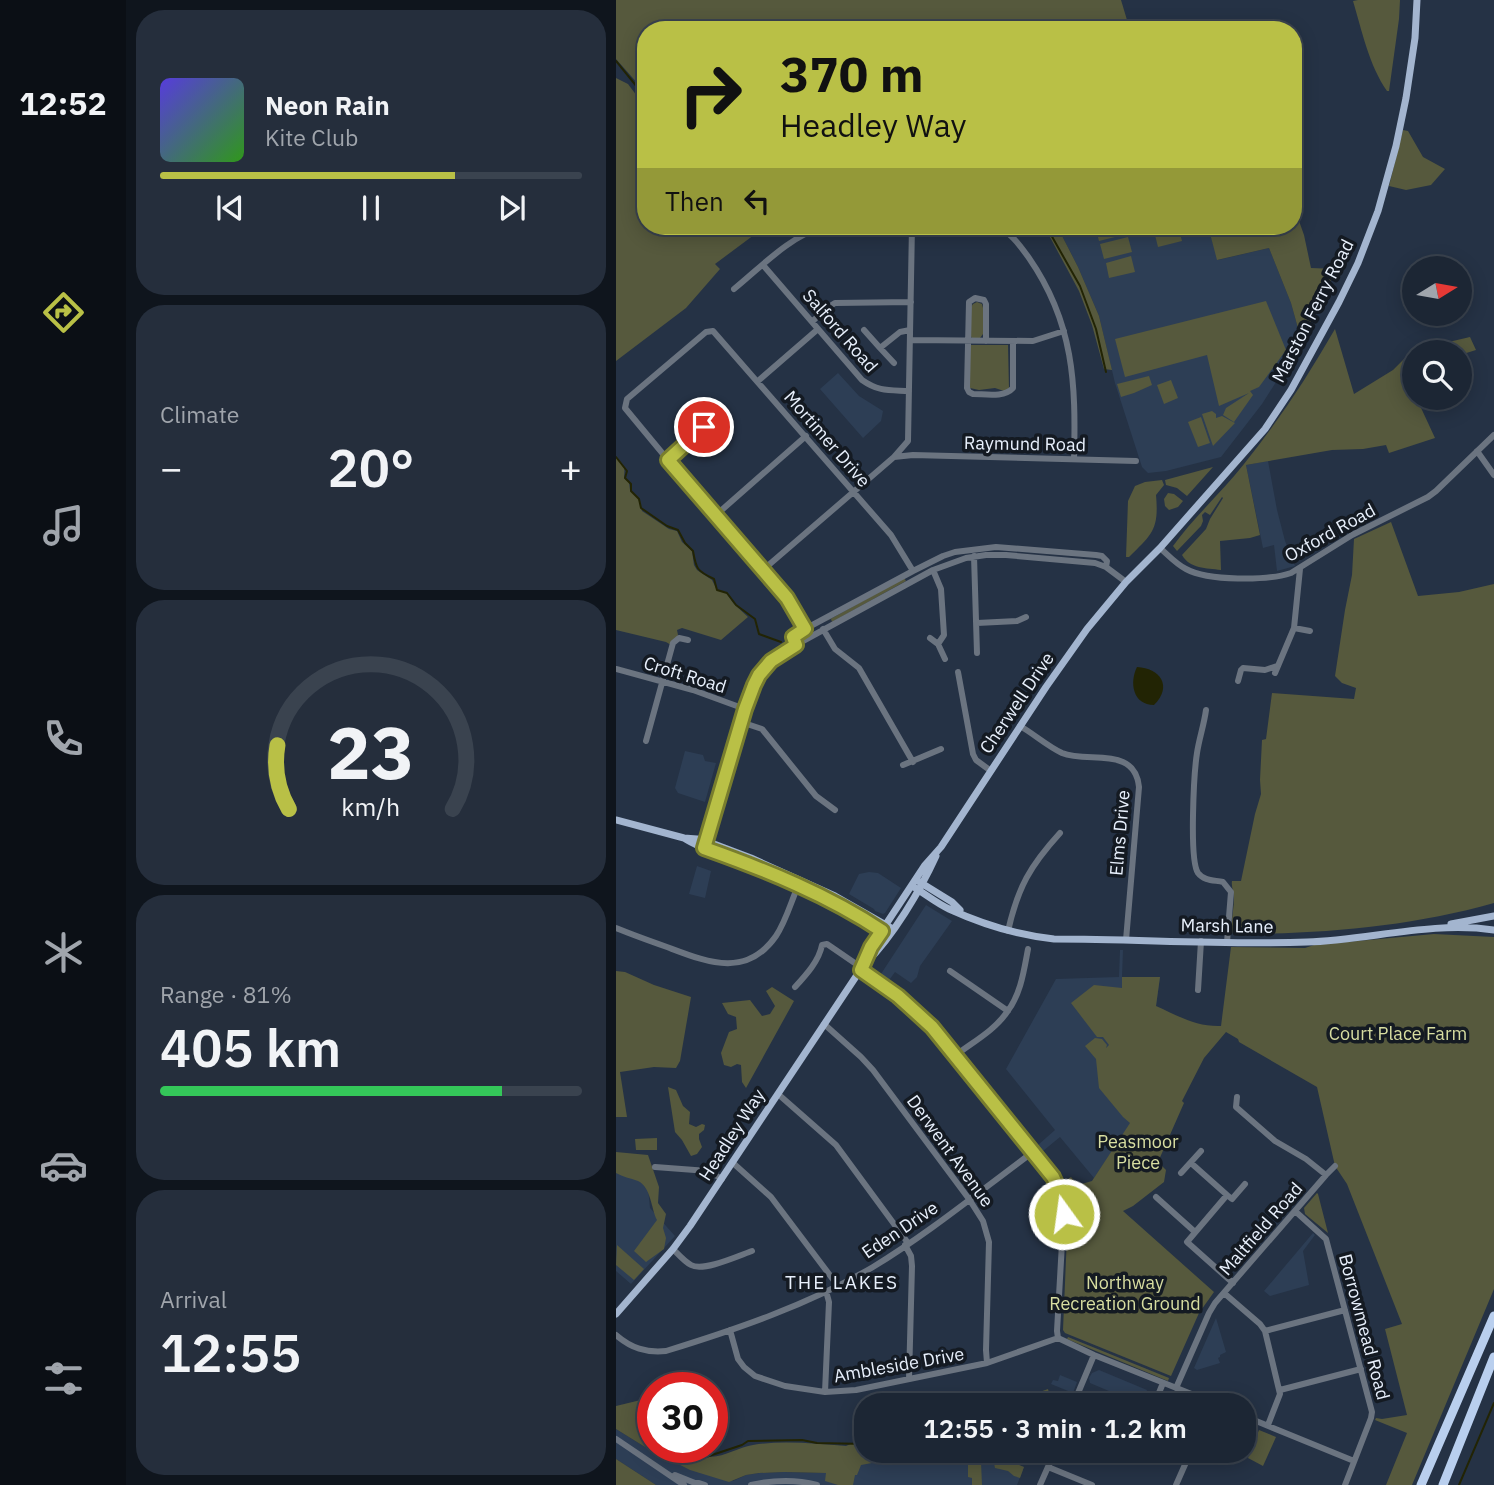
<!DOCTYPE html>
<html lang="en">
<head>
<meta charset="utf-8">
<style>
  body { margin:0; font-family:"IBM Plex Sans",sans-serif; background:#252e3c; color:#f1f3f6; height:100vh; display:flex; flex-direction:column; font-size:26px; white-space:nowrap }
  * { box-sizing:border-box; margin:0 }
  p { font-size:23px; color:#a0a5ac }
  .icon { flex:none; width:38px; height:38px; fill:none; stroke:currentColor; stroke-width:2; stroke-linecap:round; stroke-linejoin:round }
  .map { position:relative; flex:1; overflow:hidden }
  .sheet { display:flex; flex-direction:column; gap:10px; padding:10px; background:#0f151d; width:490px }
  .sheet>* { flex:none }
  .guide { position:absolute; left:21px; top:21px; width:665px; height:214px; border-radius:28px; box-shadow:0 4px 18px #0003,0 0 0 2px #3a434f; background:#b9c046; color:#111; overflow:hidden }
  .needle { width:46px; rotate:79deg }
  .fabs { position:absolute; left:786px; top:256px; display:grid; gap:14px }
  .fabs a { display:grid; place-items:center; width:70px; height:70px; border-radius:50%; background:#1c2634; box-shadow:0 4px 18px #0003,0 0 0 2px #3a434f; font-size:35px }
  .speed { position:absolute; left:21px; top:1372px; display:flex; gap:14px; font-size:35px; font-weight:700; text-align:center }
  .speed>* { display:grid; place-content:center; width:91px; height:91px; border-radius:50%; background:#1c2634; box-shadow:0 4px 18px #0003,0 0 0 2px #3a434f; line-height:1 }
  .speed .limit { border:10px solid #d22; background:#fff; color:#111 }
  .pin { position:absolute; display:grid; place-items:center; width:60px; height:60px; color:#fff; margin:-30px; border:4px solid #fff; border-radius:50%; box-shadow:0 2px 7px #0007 }
  .me { position:absolute; width:77px; margin:-38px; rotate:346deg; stroke-linejoin:round; filter:drop-shadow(0 0 5px #0008) }
  .turn { display:flex; align-items:center; gap:24px; height:147px; padding:0 28px; font-size:32px }
  .turn .icon { width:91px; height:91px; stroke-width:2.5 }
  .turn b { display:block; font-size:49px; line-height:60px }
  .then { display:flex; align-items:center; height:66px; padding:0 28px; background:#0003; gap:14px; font-size:26px }
  .big { font-size:52px; font-weight:600; line-height:1.1 }
  .sheet .tile { flex:1; display:flex; flex-direction:column; justify-content:center; gap:10px; min-width:0; padding:0 24px; border-radius:28px; background:#252e3c }
  .sheet .dial { align-items:center; gap:0 }
  .dial svg { height:182px; overflow:visible; fill:none; stroke:#3a434f; stroke-width:7; stroke-linecap:round; text-anchor:middle }
  .dial text { fill:#f1f3f6; stroke:none }
  .song { display:flex; align-items:center; gap:21px }
  .cover { width:84px; height:84px; border-radius:10px; background:linear-gradient(135deg,hsl(250 70% 55%),hsl(110 70% 35%)) }
  .played { height:7px; border-radius:4px; background:linear-gradient(90deg,#b9c046 70%,#3a434f 70%) }
  .keys { display:flex; justify-content:space-around; direction:ltr }
  .heat { display:flex; justify-content:space-between; align-items:center; font-size:38px; direction:ltr }
  .charge { height:10px; border-radius:5px; background:linear-gradient(90deg,#34c759 81%,#3a434f 0) }
  .trip { position:absolute; left:238px; top:1393px; width:402px; height:70px; border-radius:28px; background:#1c2634; box-shadow:0 4px 18px #0003,0 0 0 2px #3a434f; font-weight:600; line-height:70px; text-align:center }
  main { display:flex; flex:1; min-height:0 }
  .dock { display:flex; flex-direction:column; width:126px; justify-content:space-around; align-items:center; background:#0b0f15; color:#a0a5ac }
  .dock .icon { width:49px; height:49px }
  .dock .selected { color:#b9c046 }
  .dock b { font-size:32px; color:#f1f3f6 }
  .map>svg:first-child { display:block }
  .built { fill:#2d3e55 }
  .green { fill:#56593d }
  .water { fill:#222404 }
  .lines { fill:none; stroke-linecap:round; stroke-linejoin:round }
  .stream { stroke:#222404; stroke-width:2 }
  .minor { stroke:#6b7480; stroke-width:6 }
  .major { stroke:#a3b5cf; stroke-width:7 }
  .highway { stroke:#b9cfee; stroke-width:9 }
  .route-casing { stroke:#787d2e; stroke-width:18 }
  .route { stroke:#b9c046; stroke-width:12 }
  .labels { text-anchor:middle; stroke-width:7; stroke-linejoin:round; paint-order:stroke }
  .street-label { font-size:18px; fill:#e8f0fc; stroke:#141a22 }
  .park-label { font-size:18px; fill:#d8dea1; stroke:#141a22 }
  .neighbourhood-label { font-size:19px; letter-spacing:2px; fill:#e8f0fc; stroke:#141a22 }
</style>
</head>
<body>
<main>
<nav class="dock">
<b>12:52</b>
<svg class="icon selected" aria-label="directions" viewBox="0 0 24 24"><path d="M12 3l9 9-9 9-9-9zM9 14v-3h6M13 9l2 2-2 2"/></svg>
<svg class="icon" aria-label="music" viewBox="0 0 24 24"><path d="M9 18V5l10-2v13"/><circle cx="6" cy="18" r="3"/><circle cx="16" cy="16" r="3"/></svg>
<svg class="icon" aria-label="phone" viewBox="0 0 24 24"><path d="M5 4h4l2 5-3 2q2 4 5 5l2-3 5 2v4C11 20 4 13 5 4z"/></svg>
<svg class="icon" aria-label="climate" viewBox="0 0 24 24"><path d="M12 3v18M4 7l16 10M4 17L20 7"/></svg>
<svg class="icon" aria-label="car" viewBox="0 0 24 24"><path d="M5 17H2v-5l4-1 3-4h7l3 4 3 1v5h-3M9 17h6M6 11h13"/><circle cx="7" cy="17" r="2"/><circle cx="17" cy="17" r="2"/></svg>
<svg class="icon" aria-label="filters" viewBox="0 0 24 24"><path d="M4 7h16M4 17h16"/><circle cx="9" cy="7" r="2"/><circle cx="15" cy="17" r="2"/></svg>
</nav>
<section class="sheet">
<div class="tile">
<div class="song"><i class="cover"></i><div><b>Neon Rain</b><p>Kite Club</p></div></div>
<div class="played"></div>
<div class="keys"><svg class="icon" aria-label="previous" viewBox="0 0 24 24"><path d="M18 5L8 12l10 7zM5 5v14"/></svg><svg class="icon" aria-label="pause" viewBox="0 0 24 24"><path d="M8 5v14M16 5v14"/></svg><svg class="icon" aria-label="next" viewBox="0 0 24 24"><path d="M6 5l10 7-10 7zM19 5v14"/></svg></div>
</div>
<div class="tile"><p>Climate</p>
<div class="heat"><a>−</a><b class="big">20°</b><a>+</a></div>
</div>
<div class="tile dial"><svg viewBox="0 0 100 80">
<path d="M14 69A42 42 0 1 1 86 69"/>
<path d="M14 69A42 42 0 0 1 9 41" stroke="#b9c046"/>
<text x="50" y="56" font-size="32" font-weight="700">23</text>
<text x="50" y="72" font-size="11">km/h</text>
</svg></div>
<div class="tile"><p>Range · 81%</p><b class="big">405 km</b><div class="charge"></div></div>
<div class="tile"><p>Arrival</p><b class="big">12:55</b></div>
</section>
<div class="map">
<svg width="878" height="1485" viewBox="0 0 878 1485">
  <rect width="100%" height="100%" fill="#253245"/>
  <path class="built" d="M441,226H592L602,260L653,248L675,303L685,339L674,360L646,404L605,457L550,471L532,473L526,467L499,383L483,316L462,267Z
    M222,373L243,396L267,411L265,421L247,438L204,389Z
    M652,461L661,510L669,541L679,566L661,571L658,545L647,548L630,465Z
    M69,751L87,755L89,761L100,763L89,802L62,793L59,788Z
    M81,866L95,871L89,898L73,894Z
    M253,872L262,873L285,888L269,913L267,914L259,911L258,909L233,894L243,874Z
    M310,905L336,921L304,966L301,977L295,983L279,972L271,983L263,977Z
    M504,950H507L506,977H544L540,1006L515,1123L478,1178L444,1137L427,1151L422,1145L439,1130L390,1069L440,979L503,977Z
    M29,1157L34,1208L59,1236L15,1284L0,1271V1160Z
    M697,1233L699,1235L687,1251L693,1285L654,1296L648,1291Z
    M600,1318L610,1352L604,1355V1357L602,1358L604,1363L581,1370L578,1368Z
    M483,1370L531,1390L526,1405L474,1383L473,1378L476,1373Z
    M444,1375L461,1382L457,1393L435,1384L437,1380L442,1381Z
    M0,1429L29,1447L117,1481L130,1475L143,1473L168,1472L201,1473L231,1471L237,1443L250,1445V1451H375L376,1454L408,1467L401,1485H40L0,1459Z"/>
  <path class="green" d="M0,0H505L514,30H30V93L0,59Z
    M742,0H784L783,19L773,91H771C753,65 746,31 737,1Z
    M0,78L12,84L30,108V226H150L99,264L104,269L70,308L0,361Z
    M787,130L792,131L807,157L829,169L815,185L790,190L773,186Z
    M677,204L688,235L695,268L720,269L690,333L685,339L675,303L653,248L601,260L592,226H677Z
    M428,226H441L462,267L483,316L496,370L488,369L476,325L463,291Z
    M479,226H509L511,234L483,241Z
    M562,226L566,241L542,247L538,231Z
    M512,237L516,252L488,259L484,244Z
    M515,256L519,272L493,278L490,263Z
    M650,301L670,350L643,387L634,391L637,395L618,422L607,415L610,408L633,393L603,406L591,355L509,377L499,339Z
    M361,302L366,304L367,308V334L364,338H356L354,335L355,307L357,304Z
    M719,329L738,394L777,370L791,356L798,354V372L791,376L798,393V397H800L819,438L773,453L770,445L747,449L716,450L630,465L644,535L634,538L604,541L605,570C590,568 574,569 566,555L590,529L594,519L607,498L606,497L594,515L589,512L586,515L587,521L585,526L561,551L557,546C578,517 606,492 628,464C662,422 692,376 719,329Z
    M854,337L860,350L844,355V352H803L824,344Z
    M353,345H392L393,389L391,392L379,388L363,390L354,388L353,384Z
    M533,376L536,385L518,393L505,397L501,384Z
    M555,380L562,398L548,404L541,385Z
    M596,411L600,414V418L606,416L619,423L597,446L586,414Z
    M585,417L594,443L582,447L572,422Z
    M0,457C9,467 9,466 8,478L13,482L14,490L22,498L26,511L53,529L61,531L66,542L76,551L78,565L81,570L96,580L101,590L110,593L118,604L132,617L105,640L66,628L61,630L62,635L55,645L50,642L0,630Z
    M597,467L571,496L561,488L550,485L549,480Z
    M546,480L548,485L540,495C543,529 537,534 513,557H510L512,501L519,486L529,482Z
    M552,493L558,494L567,501L562,507L553,510L549,506L548,499Z
    M775,522L802,596L843,592L878,584V903C793,927 704,934 617,934C614,923 618,910 618,898C618,892 615,887 616,881H625L639,814L645,794L644,780L646,740L650,739L656,693L738,699L740,688L726,683L719,676L729,610L736,575L738,539Z
    M288,578L290,581L216,622L215,619L209,622Z
    M818,934L878,937V1289L796,1485H770L791,1433L759,1420L760,1418L766,1419L791,1415L769,1329L786,1324L731,1184L719,1166L701,1087L623,1042L622,1039L610,1032L588,1058L566,1101L568,1103L542,1162L550,1170L548,1182L517,1206L507,1211L598,1292L583,1313L555,1376L449,1333L447,1330L451,1236C457,1219 454,1199 447,1182L455,1177L462,1185L476,1181L514,1123L507,1117L483,1088L480,1059L469,1046L479,1038L486,1039L491,1045L490,1048L493,1045L487,1037H481L455,1003L478,985L506,988V977H544L540,1006C562,1016 581,1027 605,1026L615,947L689,948L698,945Z
    M0,971L9,972L38,985L75,997L64,1061L60,1068L38,1067L4,1072L11,1117H0Z
    M156,987L178,1001L130,1088L126,1082L125,1065L121,1064L115,1067L108,1065L105,1053L113,1032L121,1029L120,1017L112,1014L106,1003L134,1000L146,1016L154,1014L159,1006L150,991Z
    M52,1087L60,1090L67,1106L74,1112L73,1124L80,1127L86,1124L89,1125L88,1130L83,1134V1139L86,1147L81,1154L75,1156L66,1140L59,1132Z
    M41,1138V1150H20L19,1139Z
    M0,1152L32,1155L43,1187L42,1203L50,1214L47,1228L50,1238L48,1249L30,1262L18,1251L41,1220C35,1208 35,1187 22,1181C14,1178 7,1177 0,1173Z
    M701,1193L702,1194L712,1233L689,1214L688,1208Z
    M1,1245L28,1269L18,1280L0,1265Z
    M452,1337L553,1378L552,1381L451,1339Z
    M432,1389L436,1405H387Z
    M548,1392L550,1393L582,1405H548V1403L545,1402Z
    M37,1397V1447H88L91,1456C102,1460 123,1447 137,1445C168,1440 200,1444 230,1446L237,1443L250,1445V1451H365L367,1462H365L366,1485H356V1478L352,1477V1465L326,1453H311L245,1465L241,1475H239L237,1485H222L209,1481L210,1473L168,1472L143,1473L130,1475L113,1482L74,1470L29,1447L0,1429V1406Z
    M643,1430L660,1437L647,1466L632,1458Z
    M376,1454L408,1467L404,1478L398,1476L392,1471L379,1468Z
    M0,1459L40,1485H0Z"/>
  <path class="water" d="M521,667C544,668 557,686 538,705C517,705 513,683 521,667Z"/>
  <g class="lines">
    <path class="stream" d="M0,61L30,98
      M430,226L464,286L480,329L490,372
      M0,457L11,471L9,478L15,484V491L23,499L25,508L51,526L62,530L69,543L77,551C80,569 81,571 98,579L101,590L111,593L120,605L139,619L143,634L165,642
      M90,1457L126,1445L132,1441L186,1440L201,1443L250,1444
      M843,1485L878,1403"/>
    <path class="minor" d="M378,226C395,232 403,244 413,258C458,323 460,384 458,459
      M147,265L246,380C263,392 273,390 293,391
      M118,289C145,267 173,237 208,226
      M196,322L208,310L219,303L295,302
      M248,330L264,348L284,332L294,330
      M294,340L417,341L448,331
      M370,341V304L368,300L359,298L353,302L351,388L353,392L357,394C369,394 388,398 397,388V342
      M264,348L278,363
      M142,381L202,329
      M861,451L878,475
      M278,457L292,441L296,226
      M52,460L88,427
      M100,515L190,436
      M544,548C552,555 560,564 570,569C592,581 651,581 675,573L736,535L812,497L820,491L878,435
      M358,556L361,653
      M148,569L278,457L297,455L520,461
      M317,570L325,589L328,635L322,644
      M361,623L401,621L410,617
      M678,628L694,631
      M189,629L171,598L52,460L9,408L11,399L90,332L97,331L275,535L297,571
      M207,629L219,649L243,668L297,762
      M314,638L322,644L329,659
      M180,645L177,637L189,629L297,571L327,556L339,552L380,547L480,555L486,556L491,561L490,567
      M0,669L77,690L129,709
      M342,672L357,754L360,760L375,771
      M659,673L678,628L684,569
      M622,681L625,670L627,668L649,670L661,666
      M590,710C588,725 583,739 581,753C578,772 573,860 582,873C588,881 598,880 607,882L615,892L611,942
      M125,722L146,729L200,796L219,810
      M404,726C418,734 431,746 446,753C472,764 519,745 523,787L510,940
      M30,741L57,643L63,638L72,640
      M287,765L325,749
      M88,848L111,769L134,696L141,680L147,670L165,653L317,570L350,558L370,555H390L479,563L490,567L510,582
      M0,928C17,935 34,941 51,947C91,962 130,979 160,936C170,921 175,902 182,886
      M392,931C402,887 414,866 444,833
      M245,970L282,996L316,1027L429,1166C439,1179 446,1191 448,1208L441,1331L442,1338
      M334,971L392,1011
      M179,987C190,975 203,961 206,945L211,944L246,968
      M582,990L585,941
      M208,1024L245,1057L257,1070L353,1199L367,1221L373,1242L370,1350L371,1363
      M340,1055C357,1042 379,1030 391,1012C405,994 408,970 412,949
      M162,1094L220,1145L292,1243
      M621,1097L620,1107L659,1141L690,1159L710,1175
      M117,1163L155,1197L222,1286
      M575,1163L611,1195L571,1242L617,1283
      M39,1167L92,1171L106,1179
      M565,1173L585,1151
      M611,1195L616,1199L629,1184
      M540,1197L579,1232
      M679,1211L710,1239L756,1412L755,1418L729,1485
      M289,1245L295,1256L296,1266L293,1379
      M57,1249C62,1254 68,1261 75,1265C87,1272 122,1256 136,1251
      M608,1293L644,1324L649,1331L664,1394L652,1425
      M114,1330L122,1359L128,1367L139,1376L169,1386L209,1392L240,1390L371,1363L442,1338
      M649,1331L729,1310
      M0,1335C15,1348 30,1353 50,1351C121,1329 192,1305 257,1267C313,1233 364,1191 417,1152
      M442,1338L478,1355L603,1405
      M560,1388L593,1313L599,1303L710,1175L719,1166
      M664,1390L745,1369
      M209,1392L213,1302L210,1291
      M457,1405L478,1355
      M538,1405L547,1383
      M628,1416L738,1461
      M0,1439L68,1485
      M540,1451L570,1463
      M432,1467L476,1485
      M59,1475L79,1483H83L89,1485
      M135,1485C157,1480 179,1479 201,1485
      M424,1485L439,1451
      M560,1485L575,1451"/>
    <path class="major" d="M0,820L68,838L81,839L90,841L135,858L219,896L277,929
      M68,838C88,851 112,856 133,865C182,884 229,906 272,936
      M302,881L336,902L344,910
      M296,886C308,893 320,903 333,909C368,925 400,935 438,939C522,939 607,945 691,942C753,940 815,921 878,930
      M835,924L878,916
      M250,963C277,936 304,891 320,856
      M0,1314L57,1249L74,1226L247,966L255,947L309,865L325,847L430,687L471,629L510,582L544,548L649,429L675,390L723,302L742,263L762,211L780,146L790,98L799,38L801,0"/>
    <path class="highway" d="M805,1485L878,1316
      M827,1485L878,1357"/>
  </g>
  <g class="lines">
    <g class="route-casing">
      <path id="route" d="M88,427L52,460L171,598L189,629L177,637L180,645L155,661L143,675L138,685L129,709L88,848C150,870 212,895 266,931L255,947L245,970L282,996L316,1027L437,1177L446,1196L448,1214"/>
    </g>
    <use href="#route" class="route"/>
  </g>
  <g class="labels">
    <g class="street-label">
      <text transform="translate(697 311) rotate(-63)" y="6">Marston Ferry Road</text>
      <text transform="translate(224 331) rotate(49)" y="6">Salford Road</text>
      <text transform="translate(211 439) rotate(49)" y="6">Mortimer Drive</text>
      <text transform="translate(409 444) rotate(1)" y="6">Raymund Road</text>
      <text transform="translate(714 533) rotate(-29)" y="6">Oxford Road</text>
      <text transform="translate(69 675) rotate(17)" y="6">Croft Road</text>
      <text transform="translate(401 703) rotate(-56)" y="6">Cherwell Drive</text>
      <text transform="translate(504 833) rotate(-85)" y="6">Elms Drive</text>
      <text transform="translate(611 926) rotate(1)" y="6">Marsh Lane</text>
      <text transform="translate(116 1135) rotate(-57)" y="6">Headley Way</text>
      <text transform="translate(334 1151) rotate(54)" y="6">Derwent Avenue</text>
      <text transform="translate(645 1229) rotate(-49)" y="6">Maltfield Road</text>
      <text transform="translate(284 1230) rotate(-34)" y="6">Eden Drive</text>
      <text transform="translate(748 1327) rotate(75)" y="6">Borrowmead Road</text>
      <text transform="translate(283 1365) rotate(-10)" y="6">Ambleside Drive</text>
    </g>
    <g class="park-label">
      <text x="782" y="1040">Court Place Farm</text>
      <text x="522" y="1148">Peasmoor<tspan x="522" dy="21">Piece</tspan></text>
      <text x="509" y="1289">Northway<tspan x="509" dy="21">Recreation Ground</tspan></text>
    </g>
    <g class="neighbourhood-label">
      <text x="226" y="1289">THE LAKES</text>
    </g>
  </g>
</svg>
<div class="fabs">
<a><svg class="needle" viewBox="-14 -14 28 28"><path d="M0-13l5 13h-10z" fill="#e53935"/><path d="M0 13l5-13h-10z" fill="#a0a5ac"/></svg></a>
<a><svg class="icon" aria-label="search" viewBox="0 0 24 24"><circle cx="10" cy="10" r="6"/><path d="M15 15l6 6"/></svg></a>
</div>
<div class="speed"><div class="limit">30</div></div>
<div class="pin" style="left:88px;top:427px;background:#d93025"><svg class="icon" aria-label="arrive" viewBox="0 0 24 24"><path d="M6 21V4h12l-3 4 3 4H6"/></svg></div>
<svg class="me" style="left:448px;top:1214px" viewBox="-20 -20 40 40"><circle r="17" fill="#b9c046" stroke="#fff" stroke-width="3"/><path d="M0-11L8 9 0 5-8 9z" fill="#fff"/></svg>
<div class="trip">12:55 · 3 min · 1.2 km</div>
<div class="guide">
<div class="turn"><svg class="icon" aria-label="right" viewBox="0 0 24 24"><path d="M7 20v-9h11M14 6l5 5-5 5"/></svg><div><b>370 m</b>Headley Way</div></div>
<div class="then">Then<svg class="icon" aria-label="left" viewBox="0 0 24 24"><path d="M17 20v-9H6M10 6l-5 5 5 5"/></svg></div>
</div>
</div>
</main>
</body>
</html>
